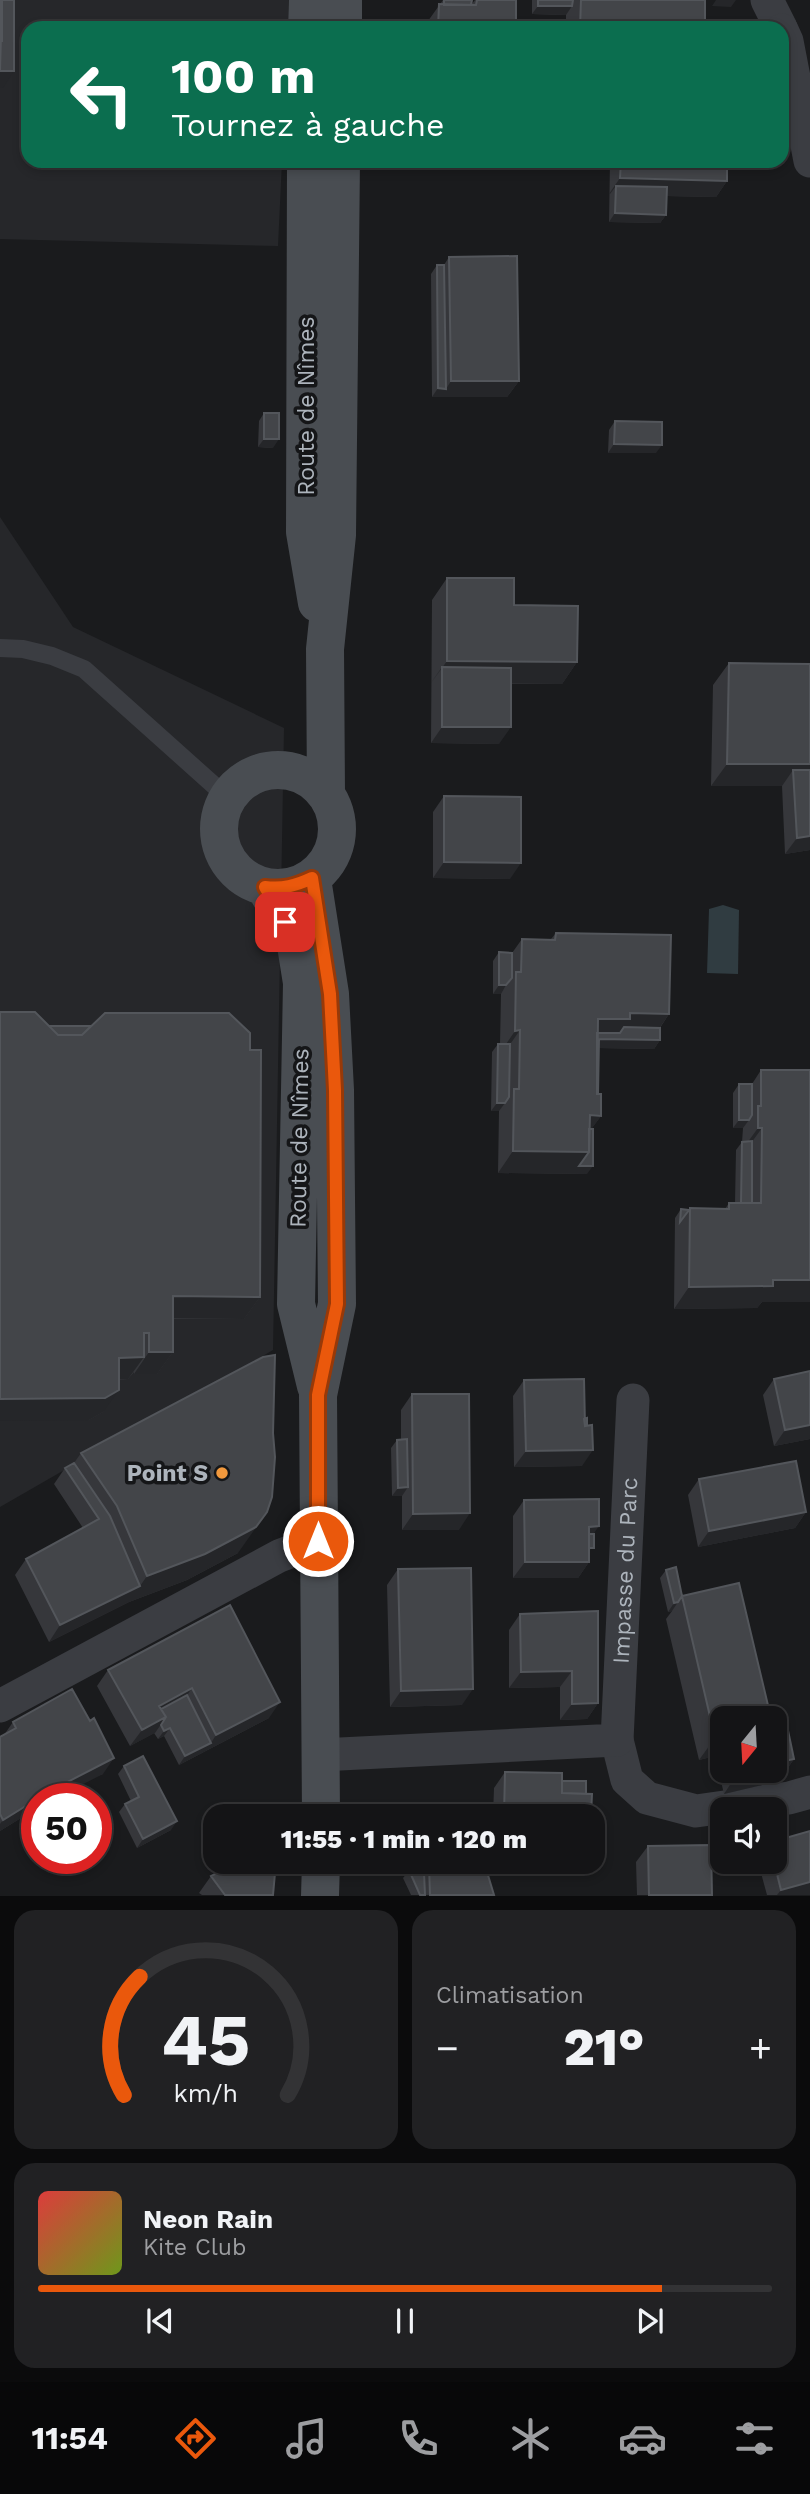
<!DOCTYPE html>
<html lang="fr">
<head>
<meta charset="utf-8">
<style>
  body { margin:0; font-family:"Work Sans",sans-serif; background:#212123; color:#f1f3f6; height:100vh; display:flex; flex-direction:column; font-size:26px; white-space:nowrap }
  * { box-sizing:border-box; margin:0 }
  p { font-size:23px; color:#9d9ea1 }
  .icon { flex:none; width:38px; height:38px; fill:none; stroke:currentColor; stroke-width:2; stroke-linecap:round; stroke-linejoin:round }
  .map { position:relative; height:1896px; overflow:hidden }
  .panel { display:flex; flex-direction:column; gap:14px; padding:14px; background:#0b0b0c; flex:1 }
  .panel>* { flex:none }
  .hud { position:absolute; left:21px; top:21px; width:768px; height:147px; border-radius:21px; box-shadow:0 4px 10px #0003,0 0 0 2px #333335; background:#0b6e4f; color:#fff; overflow:hidden }
  .needle { width:46px; rotate:198deg }
  .fabs { position:absolute; left:710px; top:1706px; display:grid; gap:14px }
  .fabs a { display:grid; place-items:center; width:77px; height:77px; border-radius:14px; background:#141416; box-shadow:0 4px 10px #0003,0 0 0 2px #333335; font-size:35px }
  .speed { position:absolute; left:21px; top:1783px; display:flex; gap:14px; font-size:35px; font-weight:700; text-align:center }
  .speed>* { display:grid; place-content:center; width:91px; height:91px; border-radius:50%; background:#141416; box-shadow:0 4px 10px #0003,0 0 0 2px #333335; line-height:1 }
  .speed .limit { border:10px solid #d22; background:#fff; color:#111 }
  .pin { position:absolute; display:grid; place-items:center; width:60px; height:60px; color:#fff; margin:-30px; border-radius:14px; box-shadow:0 4px 10px #0006 }
  .me { position:absolute; width:77px; margin:-38px; rotate:0deg; stroke-linejoin:round; filter:drop-shadow(0 0 5px #0008) }
  .turn { display:flex; align-items:center; gap:24px; height:147px; padding:0 35px; font-size:32px }
  .turn .icon { width:91px; height:91px; stroke-width:2.5 }
  .turn b { display:block; font-size:49px; line-height:60px }
  .big { font-size:52px; font-weight:800; line-height:1.1 }
  .panel .tile { flex:1; display:flex; flex-direction:column; justify-content:center; gap:10px; min-width:0; padding:0 24px; border-radius:21px; background:#212123 }
  .panel .dial { align-items:center; gap:0 }
  .dial svg { height:182px; overflow:visible; fill:none; stroke:#333335; stroke-width:7; stroke-linecap:round; text-anchor:middle }
  .dial text { fill:#f1f3f6; stroke:none }
  .song { display:flex; align-items:center; gap:21px }
  .cover { width:84px; height:84px; border-radius:10px; background:linear-gradient(135deg,hsl(0 70% 55%),hsl(80 70% 35%)) }
  .played { height:7px; border-radius:4px; background:linear-gradient(90deg,#ea580c 85%,#333335 85%) }
  .keys { display:flex; justify-content:space-around; direction:ltr }
  .heat { display:flex; justify-content:space-between; align-items:center; font-size:38px; direction:ltr }
  .panel .tiles { flex:1; display:grid; gap:14px; grid-template-columns:1fr 1fr }
  .tile:last-child { grid-column:span 2 }
  .trip { position:absolute; left:203px; top:1804px; width:402px; height:70px; border-radius:21px; background:#141416; box-shadow:0 4px 10px #0003,0 0 0 2px #333335; font-weight:800; line-height:70px; text-align:center }
  .tab-bar { display:flex; height:112px; justify-content:space-around; align-items:center; background:#080809; color:#9d9ea1 }
  .tab-bar .icon { width:49px; height:49px }
  .tab-bar .selected { color:#ea580c }
  .tab-bar b { font-size:32px; color:#f1f3f6 }
  .map>svg:first-child { display:block }
  .built { fill:#26272a }
  .water { fill:#303c41 }
  .lines { fill:none; stroke-linecap:round; stroke-linejoin:round }
  .service { stroke:#3b3d42; stroke-width:18 }
  .minor { stroke:#3b3d42; stroke-width:33 }
  .secondary { stroke:#494d52; stroke-width:38 }
  .wall { fill:#36373b }
  .shaded-wall { fill:#252629 }
  .building { fill:#434549; stroke:#53565b; stroke-width:2 }
  .route-casing { stroke:#983908; stroke-width:18 }
  .route { stroke:#ea580c; stroke-width:12 }
  .poi-dot { fill:#f2993d; stroke:#151618; stroke-width:2.5 }
  .labels { text-anchor:middle; stroke-width:7; stroke-linejoin:round; paint-order:stroke }
  .street-label { font-size:23px; fill:#adb4bc; stroke:#151618 }
  .poi-label { font-size:23px; font-weight:bold; fill:#adb4bc; stroke:#151618; text-anchor:end }
</style>
</head>
<body>
<div class="map">
<svg width="810" height="1896" viewBox="0 0 810 1896">
  <rect width="100%" height="100%" fill="#1a1b1d"/>
  <path class="built" d="M0,0H289L288,28H28V161H282L278,246L0,239Z
    M0,517L73,627L284,728L273,1350L0,1507Z"/>
  <path class="water" d="M723,905L739,910L738,974L707,973L709,909Z"/>
  <g class="lines">
    <path class="service" d="M0,648L23,649L52,656L84,669L227,797"/>
    <g class="minor">
      <path d="M767,0L781,28"/>
      <path d="M782,30L787,41L810,161"/>
      <path d="M0,1706L279,1556L318,1541"/>
      <path d="M617,1740L627,1780L647,1798L696,1811L789,1798L810,1792"/>
      <path id="s1" d="M320,1755L617,1740L633,1400"/>
    </g>
    <path class="secondary" d="M307,28L308,0
      M343,28V0
      M306,161L305,532L317,603
      M219 829a59 59 0 1 1 118 0a59 59 0 1 1-118 0Z
      M326,793L325,649L337,535L341,161
      M312,879L330,994L335,1090L337,1304L318,1395L321,1816
      M265,887L295,939L302,983L296,1304L316,1386
      M320,1896L321,1862"/>
  </g>
  <path class="wall" d="M443,0H472L471,5L475,0H516V23L527,28H427L428,21Z
    M532,0H705V28H566V15L532,14Z
    M610,161H727V181L716,197L666,196V215L660,223L609,222Z
    M449,257L519,381L507,397H432L431,274L437,265H444Z
    M264,413L273,448L258,447L259,421Z
    M615,421L656,453H608L609,430Z
    M447,578L514,605L577,662L562,684H511L499,744L431,743L432,600Z
    M729,663L810,664V850L785,854L782,786H711L713,685Z
    M444,796L510,879L433,878V812Z
    M556,933L669,1014L660,1028V1040L654,1049L599,1048L598,1094L601,1116L591,1129L587,1174L498,1173L499,1111H491L492,1052L498,1044H500L501,994H493V961L499,952L512,953L522,939H551Z
    M49,1026L250,1050L260,1297L244,1319H173V1352L157,1374H134V1372L128,1379L119,1380L103,1412L89,1420Z
    M761,1070L762,1302L757,1308L674,1309L675,1218L681,1209H725L729,1203H735L736,1150L742,1142L743,1128H733V1093L739,1084H752Z
    M774,1379L810,1439L774,1446L763,1395Z
    M524,1380L584,1419L587,1425L582,1466L514,1467L513,1396Z
    M412,1394L459,1530H402V1496H392L391,1448L397,1440H401V1410Z
    M81,1453L238,1553L187,1580L129,1602L49,1642L15,1575L26,1559L83,1528L54,1484L65,1468L74,1463Z
    M699,1479L806,1512L795,1528L698,1547L688,1495Z
    M524,1500L594,1534L589,1554V1562L578,1578H513V1516Z
    M398,1569L462,1705L390,1707L387,1585Z
    M666,1570L682,1596L723,1718V1771H775L794,1759L779,1781L724,1794L715,1756L699,1760L666,1619L672,1611L668,1612L660,1578Z
    M230,1605L269,1718L179,1765L164,1736L158,1739L154,1733L130,1746L97,1686L108,1670Z
    M598,1611V1703L587,1719L560,1720V1687L509,1688V1630L520,1614Z
    M13,1722L103,1774L37,1799V1808L0,1831V1737L4,1735Z
    M124,1766L171,1830L137,1848L119,1812L125,1804L131,1801L118,1774Z
    M505,1772L562,1781L586,1794L591,1816H493L494,1788Z
    M810,1831V1895H767L758,1862H775Z
    M648,1846L712,1895H637L636,1862Z
    M401,1862H484L494,1895H411L403,1878L408,1872Z
    M211,1876L273,1895H202L199,1893Z"/>
  <path class="shaded-wall" d="M716,0H736L731,7L712,6Z
    M538,6H572L566,15L532,14Z
    M0,71H14L3,88L0,87Z
    M620,178L727,181L716,197L616,195V186L610,194H609Z
    M615,213L666,215L660,223L609,222Z
    M451,381H519L507,397H432L438,388L446,389Z
    M264,439H279L273,448L258,447Z
    M614,444L662,445L656,453H608Z
    M447,661L577,662L562,684L442,683V667L431,683Z
    M442,727H511L499,744L431,743Z
    M727,764H810V786L793,770L782,786H711Z
    M810,836V850L785,854L797,838Z
    M444,862L521,863L510,879L433,878Z
    M499,985H506L501,994H493Z
    M630,1013L669,1014L654,1036L660,1040L654,1049L593,1048L598,1019Z
    M520,1030L504,1053H500L515,1031Z
    M497,1103H505L499,1111H491Z
    M581,1116H601L585,1138Z
    M739,1120H749L743,1128H733Z
    M758,1128H762L746,1150H742Z
    M513,1151L589,1152L593,1166L587,1174L498,1173Z
    M773,1280H810V1302H762L757,1308L674,1309L689,1287Z
    M173,1296L260,1297L244,1319L157,1318Z
    M149,1352H173L157,1374H134Z
    M144,1357L128,1379L104,1380L119,1358Z
    M119,1390L103,1412L89,1420L0,1421V1399Z
    M810,1425V1439L774,1446L785,1430Z
    M593,1450L582,1466L514,1467L526,1451Z
    M408,1487L402,1496H392L398,1488Z
    M267,1512L238,1553L187,1580L129,1602L147,1576Z
    M806,1512L795,1528L698,1547L709,1531Z
    M470,1513L459,1530H402L413,1514Z
    M599,1526L588,1542L589,1527Z
    M525,1562H589L578,1578H513Z
    M140,1586L129,1602L49,1642L60,1625Z
    M678,1602L672,1611L668,1612L674,1603Z
    M572,1671L560,1687L509,1688L521,1672Z
    M192,1688L181,1704L156,1717L159,1706Z
    M473,1689L462,1705L390,1707L401,1691Z
    M280,1702L269,1718L179,1765L185,1756L211,1743L216,1735Z
    M598,1703L587,1719L560,1720L572,1704Z
    M166,1717L155,1733L130,1746L142,1730Z
    M170,1728L164,1736L158,1739L164,1731Z
    M723,1736V1745L715,1756L699,1760L715,1738Z
    M114,1758L103,1774L54,1799H37L50,1791Z
    M794,1759L779,1781L724,1794L739,1771H775V1763Z
    M37,1799V1808L0,1831V1824L3,1820Z
    M177,1821L171,1830L137,1848L143,1839Z
    M418,1862H431L421,1876L411,1873Z
    M493,1862H576L575,1864H492Z
    M810,1882V1895H777L781,1890Z"/>
  <path class="building" d="M0,0H2V41H0Z
    M2,0H14V71H0Z
    M444,0H472L471,5H444Z
    M477,0H516V23H527V28H438L439,4L476,5Z
    M538,0H573L572,6H538Z
    M581,0H705V28H580Z
    M621,161H727V181L620,178Z
    M616,186L667,187L666,215L615,213Z
    M517,256L519,381H451L449,257Z
    M437,265H444L446,389L438,388Z
    M264,413H279V439H264Z
    M615,421L662,422V445L614,444Z
    M447,578H514V605L578,606L577,662L447,661Z
    M729,663L810,664V764H727Z
    M442,667L511,668V727H442Z
    M793,770H810V836L797,838Z
    M444,796L521,797V863L444,862Z
    M556,933L671,935L669,1014L630,1013V1019H598L597,1094H601V1116L590,1115L589,1152L513,1151L514,1089H519L520,1030L515,1031L516,972H521L522,939L555,940Z
    M499,952L512,953V978L506,985H499Z
    M0,1012H35L58,1035H82L105,1013H229L250,1033V1050H261L260,1297L173,1296V1352H149V1333H144V1357L119,1358V1390L105,1398L0,1399Z
    M49,1026H91L82,1035H58Z
    M624,1027L660,1028V1040L599,1039L598,1094H597V1033H620Z
    M498,1044H510L509,1097L505,1103H497Z
    M761,1070H810V1280H773V1286L689,1287L690,1208L729,1209V1203H761L762,1128H758V1106H761Z
    M739,1084H752V1115L749,1120H739Z
    M589,1129H593V1166H579L589,1152Z
    M752,1141V1203H741L742,1142Z
    M681,1209L689,1210L680,1222Z
    M275,1355L273,1433L275,1457L272,1497L267,1512L256,1527L205,1554L147,1576L117,1506L81,1453L263,1357Z
    M810,1371V1425L785,1430L774,1379Z
    M584,1379L585,1426L592,1425L593,1450L526,1451L524,1380Z
    M412,1394H469L470,1513L413,1514Z
    M587,1418V1425L585,1426L584,1419Z
    M407,1439L408,1487L398,1488L397,1440Z
    M796,1461L806,1512L709,1531L699,1479Z
    M74,1463L110,1516L140,1586L60,1625L26,1559L99,1519L65,1468Z
    M599,1499V1526L589,1527V1562H525L524,1500Z
    M589,1534H594V1548H589Z
    M676,1567L683,1601L682,1596L678,1602L674,1603L666,1570Z
    M471,1568L473,1689L401,1691L398,1569Z
    M739,1583L771,1718H723V1736L715,1738L682,1596Z
    M230,1605L280,1702L216,1735L192,1688L159,1706L166,1717L142,1730L108,1670Z
    M598,1611V1703L572,1704V1671L521,1672L520,1614Z
    M72,1689L90,1721L94,1718L114,1758L50,1791L3,1820L0,1814V1737L16,1728L13,1722Z
    M187,1695L211,1743L185,1756L170,1728L164,1731L161,1725L166,1717L161,1709Z
    M786,1721L794,1759L775,1763V1723Z
    M143,1756L177,1821L143,1839L125,1804L139,1797L124,1766Z
    M505,1772L562,1773V1793L592,1794L591,1816H504Z
    M562,1781H586V1794L562,1793Z
    M810,1831V1882L781,1890L774,1862H775V1841Z
    M711,1845L712,1895H649L648,1846Z
    M238,1862H276L273,1895H225L211,1876Z
    M431,1862H484L494,1895H430L429,1865Z
    M409,1870L424,1873L425,1895H420Z"/>
  <g class="lines">
    <g class="route-casing">
      <path id="route" d="M285,922L265,887C283,889 295,886 312,878L330,994L335,1090L337,1304L318,1395V1541"/>
    </g>
    <use href="#route" class="route"/>
  </g>
  <circle class="poi-dot" cx="222" cy="1473" r="7"/>
  <g class="labels">
    <g class="street-label">
      <text transform="translate(306 406) rotate(-90)" y="8">Route de Nîmes</text>
      <text transform="translate(299 1138) rotate(-89)" y="8">Route de Nîmes</text>
      <text dy="8" stroke="none"><textPath href="#s1" startOffset="467">Impasse du Parc</textPath></text>
    </g>
    <g class="poi-label">
      <text x="208" y="1481">Point S</text>
    </g>
  </g>
</svg>
<div class="fabs">
<a><svg class="needle" viewBox="-14 -14 28 28"><path d="M0-13l5 13h-10z" fill="#e53935"/><path d="M0 13l5-13h-10z" fill="#9d9ea1"/></svg></a>
<a><svg class="icon" aria-label="sound" viewBox="0 0 24 24"><path d="M4 9h4l5-4v14l-5-4H4zM17 9q2 3 0 6"/></svg></a>
</div>
<div class="speed"><div class="limit">50</div></div>
<div class="pin" style="left:285px;top:922px;background:#d93025"><svg class="icon" aria-label="arrive" viewBox="0 0 24 24"><path d="M6 21V4h12l-3 4 3 4H6"/></svg></div>
<svg class="me" style="left:318px;top:1541px" viewBox="-20 -20 40 40"><circle r="17" fill="#ea580c" stroke="#fff" stroke-width="3"/><path d="M0-11L8 9 0 5-8 9z" fill="#fff"/></svg>
<div class="trip">11:55 · 1 min · 120 m</div>
<div class="hud">
<div class="turn"><svg class="icon" aria-label="left" viewBox="0 0 24 24"><path d="M17 20v-9H6M10 6l-5 5 5 5"/></svg><div><b>100 m</b>Tournez à gauche</div></div>
</div>
</div>
<section class="panel">
<div class="tiles">
<div class="tile dial"><svg viewBox="0 0 100 80">
<path d="M14 69A42 42 0 1 1 86 69"/>
<path d="M14 69A42 42 0 0 1 21 17" stroke="#ea580c"/>
<text x="50" y="56" font-size="32" font-weight="700">45</text>
<text x="50" y="72" font-size="11">km/h</text>
</svg></div>
<div class="tile"><p>Climatisation</p>
<div class="heat"><a>−</a><b class="big">21°</b><a>+</a></div>
</div>
<div class="tile">
<div class="song"><i class="cover"></i><div><b>Neon Rain</b><p>Kite Club</p></div></div>
<div class="played"></div>
<div class="keys"><svg class="icon" aria-label="previous" viewBox="0 0 24 24"><path d="M18 5L8 12l10 7zM5 5v14"/></svg><svg class="icon" aria-label="pause" viewBox="0 0 24 24"><path d="M8 5v14M16 5v14"/></svg><svg class="icon" aria-label="next" viewBox="0 0 24 24"><path d="M6 5l10 7-10 7zM19 5v14"/></svg></div>
</div>
</div>
</section>
<nav class="tab-bar">
<b>11:54</b>
<svg class="icon selected" aria-label="directions" viewBox="0 0 24 24"><path d="M12 3l9 9-9 9-9-9zM9 14v-3h6M13 9l2 2-2 2"/></svg>
<svg class="icon" aria-label="music" viewBox="0 0 24 24"><path d="M9 18V5l10-2v13"/><circle cx="6" cy="18" r="3"/><circle cx="16" cy="16" r="3"/></svg>
<svg class="icon" aria-label="phone" viewBox="0 0 24 24"><path d="M5 4h4l2 5-3 2q2 4 5 5l2-3 5 2v4C11 20 4 13 5 4z"/></svg>
<svg class="icon" aria-label="climate" viewBox="0 0 24 24"><path d="M12 3v18M4 7l16 10M4 17L20 7"/></svg>
<svg class="icon" aria-label="car" viewBox="0 0 24 24"><path d="M5 17H2v-5l4-1 3-4h7l3 4 3 1v5h-3M9 17h6M6 11h13"/><circle cx="7" cy="17" r="2"/><circle cx="17" cy="17" r="2"/></svg>
<svg class="icon" aria-label="filters" viewBox="0 0 24 24"><path d="M4 7h16M4 17h16"/><circle cx="9" cy="7" r="2"/><circle cx="15" cy="17" r="2"/></svg>
</nav>
</body>
</html>
